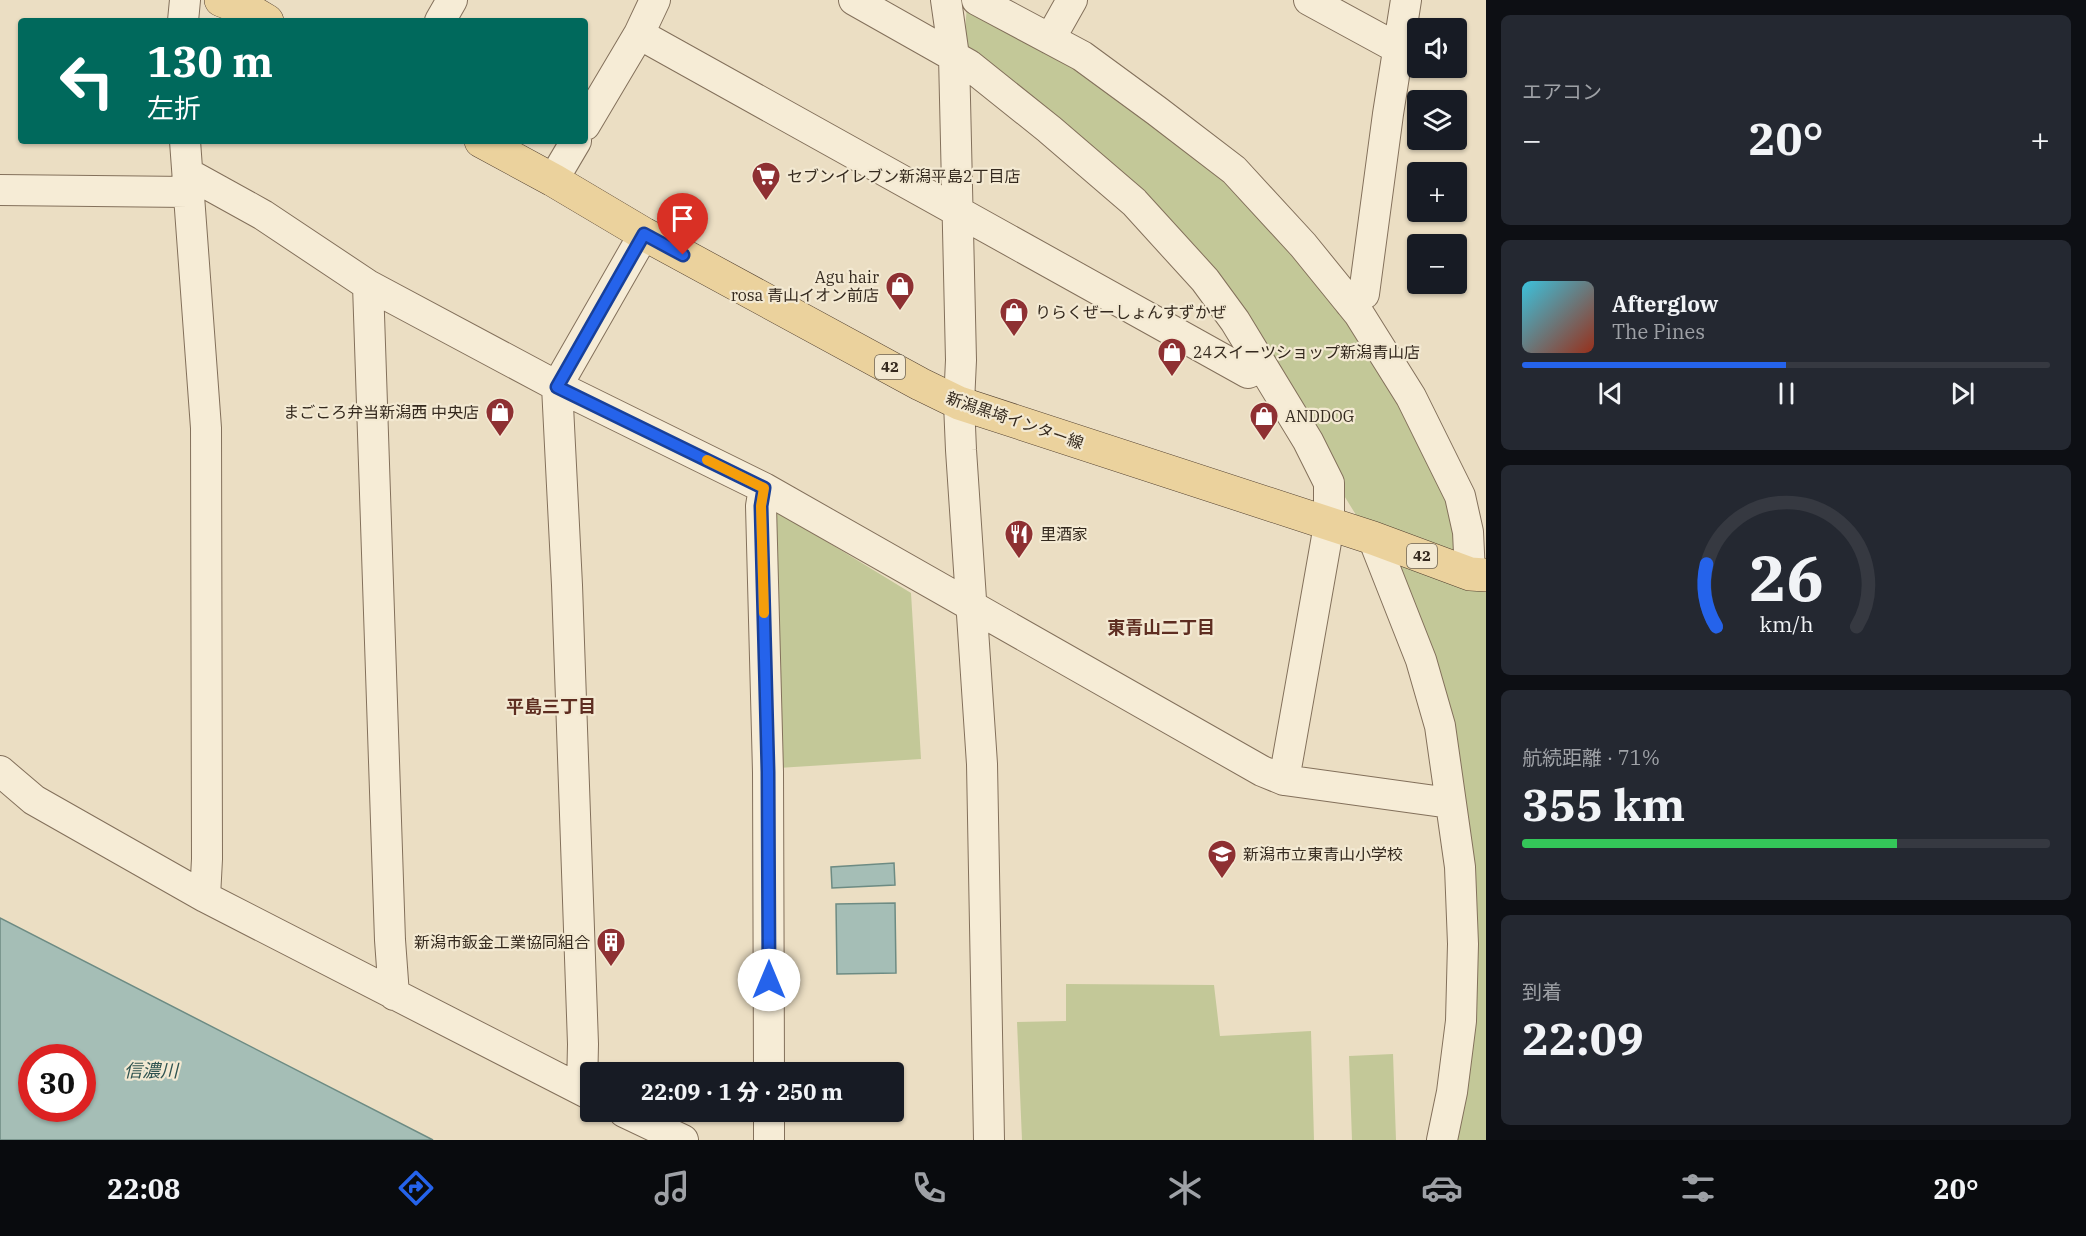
<!DOCTYPE html>
<html lang="ja">
<head>
<meta charset="utf-8">
<style>
  body { margin:0; font-family:"IBM Plex Serif","Noto Sans JP",serif; background:#242831; color:#f1f3f6; height:100vh; display:flex; flex-direction:column; font-size:22px; white-space:nowrap }
  * { box-sizing:border-box; margin:0 }
  p { font-size:20px; color:#9ea1a6 }
  .icon { flex:none; width:33px; height:33px; fill:none; stroke:currentColor; stroke-width:2; stroke-linecap:round; stroke-linejoin:round }
  .map { position:relative; flex:1; overflow:hidden }
  .sheet { display:flex; flex-direction:column; gap:15px; padding:15px; background:#0d0f14; width:600px }
  .sheet>* { flex:none }
  .top-card { position:absolute; left:18px; top:18px; width:570px; height:126px; border-radius:6px; box-shadow:0 2px 4px #0004; background:#00695c; color:#fff; overflow:hidden }
  .fabs { position:absolute; left:1407px; top:18px; display:grid; gap:12px }
  .fabs a { display:grid; place-items:center; width:60px; height:60px; border-radius:6px; background:#171b24; box-shadow:0 2px 4px #0004; font-size:30px }
  .speed { position:absolute; left:18px; top:1044px; display:flex; gap:12px; font-size:30px; font-weight:700; text-align:center }
  .speed>* { display:grid; place-content:center; width:78px; height:78px; border-radius:50%; background:#171b24; box-shadow:0 2px 4px #0004; line-height:1 }
  .speed .limit { border:9px solid #d22; background:#fff; color:#111 }
  .pin { position:absolute; display:grid; place-items:center; width:51px; height:51px; color:#fff; margin:-62px -26px; border-radius:50% 50% 50% 0; rotate:-45deg; box-shadow:0 0 6px #0007 }
  .pin .icon { rotate:45deg }
  .me { position:absolute; width:66px; margin:-33px; rotate:0deg; stroke-linejoin:round; filter:drop-shadow(0 0 4px #0008) }
  .turn { display:flex; align-items:center; gap:21px; height:126px; padding:0 30px; font-size:27px }
  .turn .icon { width:78px; height:78px; stroke-width:2.5 }
  .turn b { display:block; font-size:42px; line-height:51px }
  .big { font-size:45px; font-weight:800; line-height:1.1 }
  .sheet .card { flex:1; display:flex; flex-direction:column; justify-content:center; gap:9px; min-width:0; padding:0 21px; border-radius:9px; background:#242831 }
  .sheet .dial { align-items:center; gap:0 }
  .dial svg { height:156px; overflow:visible; fill:none; stroke:#363941; stroke-width:7; stroke-linecap:round; text-anchor:middle }
  .dial text { fill:#f1f3f6; stroke:none }
  .song { display:flex; align-items:center; gap:18px }
  .cover { width:72px; height:72px; border-radius:9px; background:linear-gradient(135deg,hsl(190 70% 55%),hsl(10 70% 35%)) }
  .played { height:6px; border-radius:3px; background:linear-gradient(90deg,#2563eb 50%,#363941 50%) }
  .keys { display:flex; justify-content:space-around; direction:ltr }
  .heat { display:flex; justify-content:space-between; align-items:center; font-size:33px; direction:ltr }
  .charge { height:9px; border-radius:4px; background:linear-gradient(90deg,#34c759 71%,#363941 0) }
  .trip { position:absolute; left:580px; top:1062px; width:324px; height:60px; border-radius:6px; background:#171b24; box-shadow:0 2px 4px #0004; font-weight:800; line-height:60px; text-align:center }
  .tabs { display:flex; height:96px; justify-content:space-around; align-items:center; background:#090b0e; color:#9ea1a6 }
  .tabs .icon { width:42px; height:42px }
  .tabs .active { color:#2563eb }
  .tabs b { font-size:27px; color:#f1f3f6 }
  main { display:flex; flex:1; min-height:0 }
  .map>svg:first-child { display:block }
  .green { fill:#c3c898 }
  .water { fill:#a5beb6; stroke:#6d8b83; stroke-width:1.5; fill-rule:evenodd }
  .lines { fill:none; stroke-linecap:round; stroke-linejoin:round }
  .minor-casing { stroke:#83705b; stroke-width:32 }
  .major-casing { stroke:#513f2f; stroke-width:34 }
  .minor { stroke:#f6ecd6; stroke-width:30 }
  .major { stroke:#ebd29d; stroke-width:33 }
  .route-casing { stroke:#184099; stroke-width:15 }
  .route { stroke:#2563eb; stroke-width:10 }
  .slow { stroke:#f59e0b; stroke-width:10 }
  .labels { text-anchor:middle; stroke-width:4.5; stroke-linejoin:round; paint-order:stroke }
  .shield { fill:#f3e9d2; stroke:#6d6354; stroke-width:1.5 }
  .shield-label { font-size:15px; font-weight:bold; fill:#34291e }
  .poi-label { font-size:16px; fill:#34291e; stroke:#f3e9d2; text-anchor:start }
  .street-label { font-size:16px; fill:#34291e; stroke:#f3e9d2 }
  .neighbourhood-label { font-size:18px; font-weight:bold; fill:#5e2d21; stroke:#f3e9d2 }
  .water-label { font-size:18px; font-style:italic; fill:#2f5350; stroke:#f3e9d2 }
</style>
</head>
<body>
<main>
<div class="map">
<svg width="1486" height="1140" viewBox="0 0 1486 1140">
  <rect width="100%" height="100%" fill="#ebdec3"/>
  <path class="green" d="M967,6L1109,82L1258,211L1317,275L1377,362L1486,577V1140H1446L1467,945L1405,594L1335,481L1243,326L963,54Z
    M775,510L911,593L921,759L778,768Z
    M1066,984L1214,985L1220,1036L1311,1031L1314,1140H1022L1017,1022L1066,1021Z
    M1393,1054L1396,1140H1352L1349,1056Z"/>
  <path class="water" d="M894,863L895,885L832,888L831,867Z
    M895,903L896,973L837,974L836,904Z
    M0,918L433,1140H0ZM32,1058H82V1108H32Z"/>
  <g class="lines">
    <g class="minor-casing">
      <path id="minor" d="M854,0L969,65L1049,129L1134,202L1205,280L1235,321L1308,441L1329,483V525L1284,780
        M946,0L954,56L961,360L959,403L961,450L982,764L989,1140
        M977,0L1082,56L1157,111L1234,170L1303,245L1359,314L1411,397L1460,496L1468,532L1470,574
        M1309,0L1399,49
        M183,21L185,0
        M440,21L452,0
        M639,34L1248,373L1263,367
        M1050,39L1072,0
        M585,125L639,34L655,0
        M185,141L206,428L207,859L205,897
        M189,174L263,215L368,285L557,386L764,488L1262,771L1284,780L1450,803
        M553,180L576,141
        M0,190L188,192
        M368,285L390,940L394,995
        M1350,303L1364,294L1388,114L1406,0
        M764,488L761,506L768,772L769,1072
        M1373,538L1421,660L1440,726L1460,867L1463,944L1461,1021L1452,1092L1442,1140
        M0,771L34,800L205,897L591,1095
        M582,1090L583,1044L567,585L557,386L644,234
        M624,1112L683,1140
        M769,1112V1140"/>
    </g>
    <g class="major-casing">
      <path id="major" d="M221,0L252,12L267,21
        M481,141L553,180L644,234L920,384L959,403L1373,538L1470,574L1486,575"/>
    </g>
    <use href="#minor" class="minor"/>
    <use href="#major" class="major"/>
  </g>
  <g class="lines">
    <g class="route-casing">
      <path id="route" d="M683,255L644,234L557,387L764,488L761,506L768,772L769,980"/>
    </g>
    <use href="#route" class="route"/>
    <path class="slow" d="M707,460L764,488L761,506L764,613"/>
  </g>
  <defs>
    <g id="supermarket-pin" transform="scale(1.5)"><path d="M0 17L-7.5 6A9.5 9.5 0 1 1 7.5 6Z" fill="#8e3032" stroke="#f3e9d2"/><path d="M-6-5.5h2.5l.6 2H6L4.5 2H-2.5L-4.4-4H-6ZM-1.5 3.2a1.3 1.3 0 1 0 .1 0ZM3 3.2a1.3 1.3 0 1 0 .1 0Z" fill="#fff"/></g>
    <g id="shop-pin" transform="scale(1.5)"><path d="M0 17L-7.5 6A9.5 9.5 0 1 1 7.5 6Z" fill="#8e3032" stroke="#f3e9d2"/><path d="M-5-2.5h2.3a2.7 3.5 0 0 1 5.4 0H5L5.5 6h-11ZM-1.5-2.5h3a1.5 2.3 0 0 0-3 0Z" fill="#fff"/></g>
    <g id="restaurant-pin" transform="scale(1.5)"><path d="M0 17L-7.5 6A9.5 9.5 0 1 1 7.5 6Z" fill="#8e3032" stroke="#f3e9d2"/><path d="M-5-6h1v4h1v-4h1v4h1v-4h1v5L-1.5 .5V6h-2V.5L-5-1ZM5-6V6H3V1.5H1.5Q1.5-4 5-6Z" fill="#fff"/></g>
    <g id="school-pin" transform="scale(1.5)"><path d="M0 17L-7.5 6A9.5 9.5 0 1 1 7.5 6Z" fill="#8e3032" stroke="#f3e9d2"/><path d="M0-5L7-2L0 1L-7-2ZM-4 1L0 2.5L4 1V4Q0 6-4 4Z" fill="#fff"/></g>
    <g id="building-pin" transform="scale(1.5)"><path d="M0 17L-7.5 6A9.5 9.5 0 1 1 7.5 6Z" fill="#8e3032" stroke="#f3e9d2"/><path d="M-4-6H4V6H1V3H-1V6H-4ZM-2.5-4.3h1.7v1.8h-1.7ZM.8-4.3h1.7v1.8H.8ZM-2.5-1h1.7V.8h-1.7ZM.8-1h1.7V.8H.8Z" fill="#fff"/></g>
  </defs>
  <g fill-rule="evenodd">
    <use href="#supermarket-pin" x="766" y="176"/>
    <use href="#shop-pin" x="900" y="286"/>
    <use href="#shop-pin" x="1014" y="312"/>
    <use href="#shop-pin" x="1172" y="352"/>
    <use href="#shop-pin" x="500" y="412"/>
    <use href="#shop-pin" x="1264" y="416"/>
    <use href="#restaurant-pin" x="1019" y="534"/>
    <use href="#school-pin" x="1222" y="854"/>
    <use href="#building-pin" x="611" y="942"/>
  </g>
  <g class="labels">
    <g class="shield">
      <rect x="875" y="355" width="30" height="24" rx="4.5"/>
      <rect x="1407" y="544" width="30" height="24" rx="4.5"/>
    </g>
    <g class="shield-label">
      <text x="890" y="372">42</text>
      <text x="1422" y="561">42</text>
    </g>
    <g class="poi-label">
      <text x="787" y="182">セブンイレブン新潟平島2丁目店</text>
      <text x="879" y="283" text-anchor="end">Agu hair<tspan x="879" dy="18">rosa 青山イオン前店</tspan></text>
      <text x="1035" y="318">りらくぜーしょんすずかぜ</text>
      <text x="1193" y="358">24スイーツショップ新潟青山店</text>
      <text x="479" y="418" text-anchor="end">まごころ弁当新潟西 中央店</text>
      <text x="1285" y="422">ANDDOG</text>
      <text x="1040" y="540">里酒家</text>
      <text x="1243" y="860">新潟市立東青山小学校</text>
      <text x="590" y="948" text-anchor="end">新潟市鈑金工業協同組合</text>
    </g>
    <g class="street-label">
      <text transform="translate(1015 420) rotate(19)" y="6">新潟黒埼インター線</text>
    </g>
    <g class="neighbourhood-label">
      <text x="1161" y="634">東青山二丁目</text>
      <text x="551" y="713">平島三丁目</text>
    </g>
    <g class="water-label">
      <text x="151" y="1077">信濃川</text>
    </g>
  </g>
</svg>
<div class="fabs">
<a><svg class="icon" aria-label="sound" viewBox="0 0 24 24"><path d="M4 9h4l5-4v14l-5-4H4zM17 9q2 3 0 6"/></svg></a>
<a><svg class="icon" aria-label="layers" viewBox="0 0 24 24"><path d="M12 4l9 5-9 5-9-5zM3 14l9 5 9-5"/></svg></a>
<a>+</a>
<a>−</a>
</div>
<div class="speed"><div class="limit">30</div></div>
<div class="pin" style="left:683px;top:255px;background:#d93025"><svg class="icon" aria-label="arrive" viewBox="0 0 24 24"><path d="M6 21V4h12l-3 4 3 4H6"/></svg></div>
<svg class="me" style="left:769px;top:980px" viewBox="-20 -20 40 40"><circle r="19" fill="#fff"/><path d="M0-13L10 11 0 6-10 11z" fill="#2563eb"/></svg>
<div class="trip">22:09 · 1 分 · 250 m</div>
<div class="top-card">
<div class="turn"><svg class="icon" aria-label="left" viewBox="0 0 24 24"><path d="M17 20v-9H6M10 6l-5 5 5 5"/></svg><div><b>130 m</b>左折</div></div>
</div>
</div>
<section class="sheet">
<div class="card"><p>エアコン</p>
<div class="heat"><a>−</a><b class="big">20°</b><a>+</a></div>
</div>
<div class="card">
<div class="song"><i class="cover"></i><div><b>Afterglow</b><p>The Pines</p></div></div>
<div class="played"></div>
<div class="keys"><svg class="icon" aria-label="previous" viewBox="0 0 24 24"><path d="M18 5L8 12l10 7zM5 5v14"/></svg><svg class="icon" aria-label="pause" viewBox="0 0 24 24"><path d="M8 5v14M16 5v14"/></svg><svg class="icon" aria-label="next" viewBox="0 0 24 24"><path d="M6 5l10 7-10 7zM19 5v14"/></svg></div>
</div>
<div class="card dial"><svg viewBox="0 0 100 80">
<path d="M14 69A42 42 0 1 1 86 69"/>
<path d="M14 69A42 42 0 0 1 9 37" stroke="#2563eb"/>
<text x="50" y="56" font-size="32" font-weight="700">26</text>
<text x="50" y="72" font-size="11">km/h</text>
</svg></div>
<div class="card"><p>航続距離 · 71%</p><b class="big">355 km</b><div class="charge"></div></div>
<div class="card"><p>到着</p><b class="big">22:09</b></div>
</section>
</main>
<nav class="tabs">
<b>22:08</b>
<svg class="icon active" aria-label="directions" viewBox="0 0 24 24"><path d="M12 3l9 9-9 9-9-9zM9 14v-3h6M13 9l2 2-2 2"/></svg>
<svg class="icon" aria-label="music" viewBox="0 0 24 24"><path d="M9 18V5l10-2v13"/><circle cx="6" cy="18" r="3"/><circle cx="16" cy="16" r="3"/></svg>
<svg class="icon" aria-label="phone" viewBox="0 0 24 24"><path d="M5 4h4l2 5-3 2q2 4 5 5l2-3 5 2v4C11 20 4 13 5 4z"/></svg>
<svg class="icon" aria-label="climate" viewBox="0 0 24 24"><path d="M12 3v18M4 7l16 10M4 17L20 7"/></svg>
<svg class="icon" aria-label="car" viewBox="0 0 24 24"><path d="M5 17H2v-5l4-1 3-4h7l3 4 3 1v5h-3M9 17h6M6 11h13"/><circle cx="7" cy="17" r="2"/><circle cx="17" cy="17" r="2"/></svg>
<svg class="icon" aria-label="filters" viewBox="0 0 24 24"><path d="M4 7h16M4 17h16"/><circle cx="9" cy="7" r="2"/><circle cx="15" cy="17" r="2"/></svg>
<b>20°</b>
</nav>
</body>
</html>
